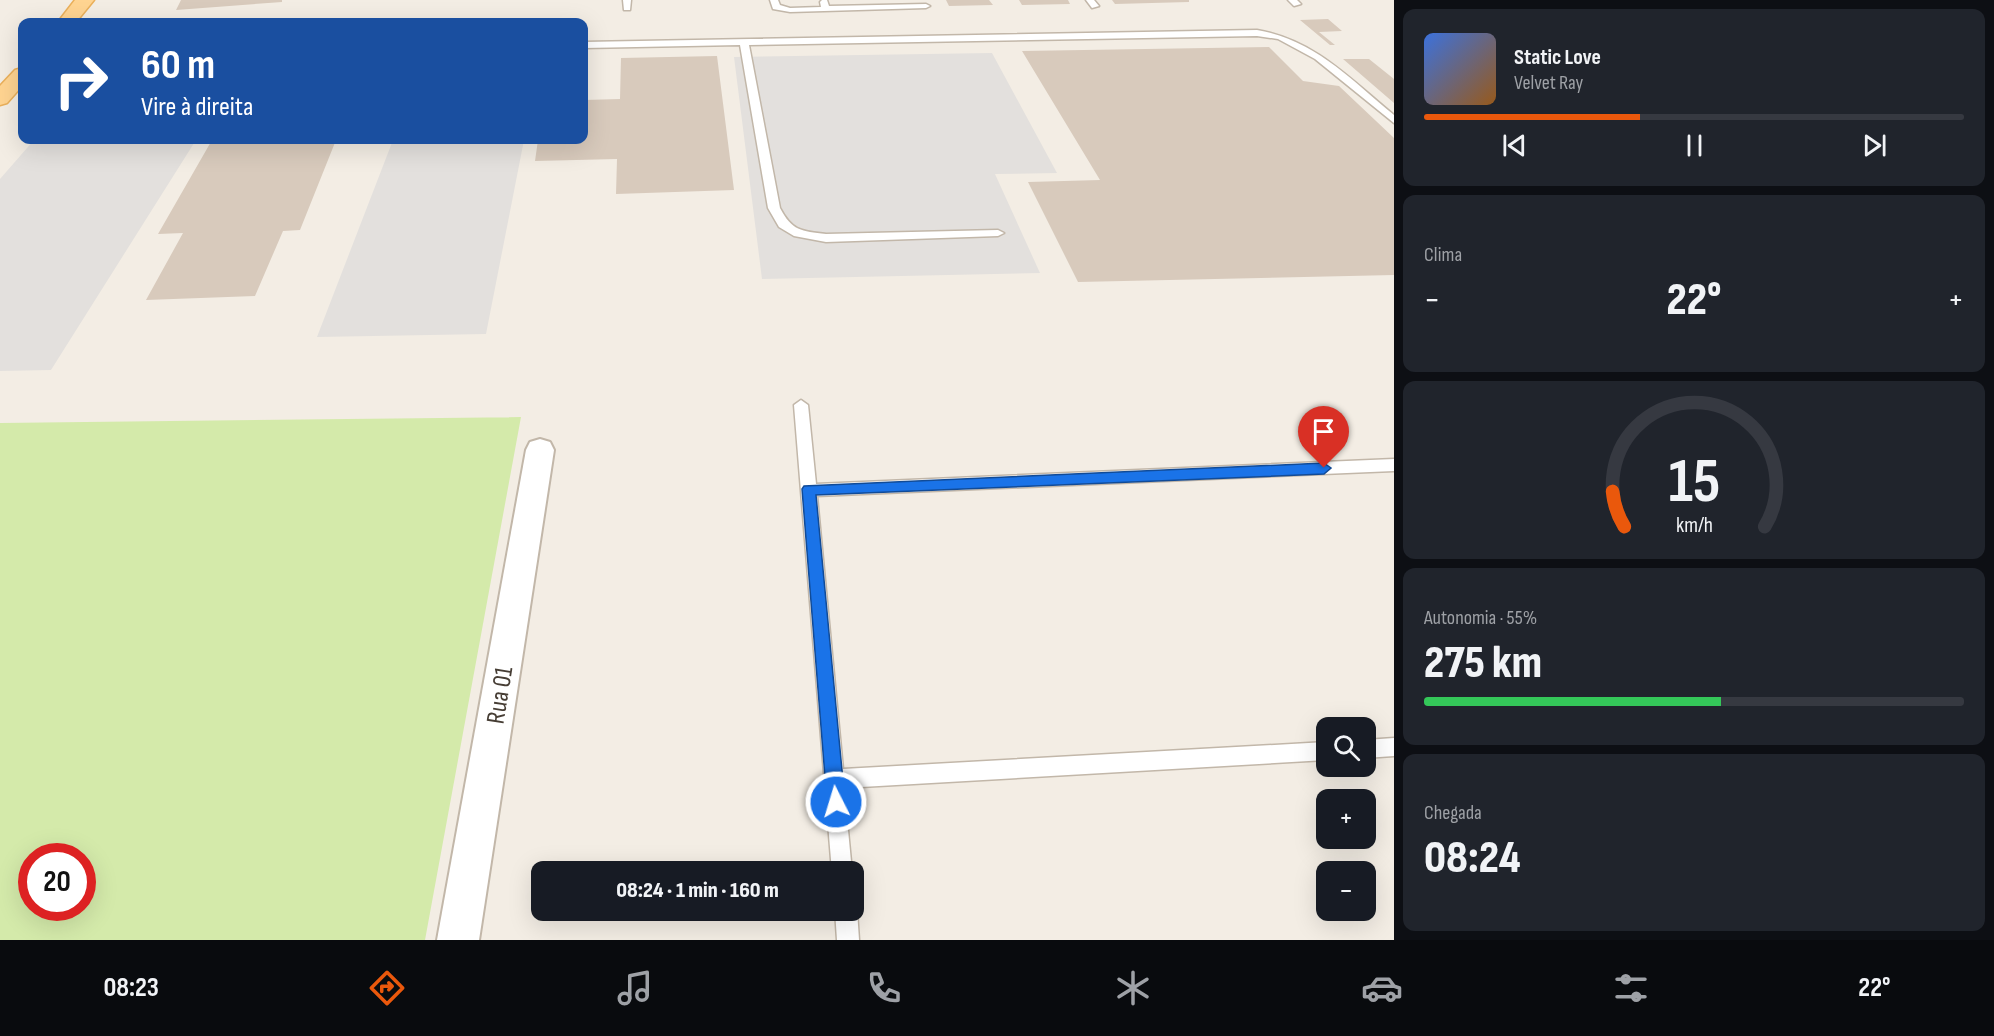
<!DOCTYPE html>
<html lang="pt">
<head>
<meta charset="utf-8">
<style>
  body { margin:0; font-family:"Sofia Sans Condensed",sans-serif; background:#20242c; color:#f1f3f6; height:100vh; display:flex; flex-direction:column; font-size:22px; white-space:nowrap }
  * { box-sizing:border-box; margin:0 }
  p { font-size:20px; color:#9ea1a6 }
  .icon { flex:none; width:33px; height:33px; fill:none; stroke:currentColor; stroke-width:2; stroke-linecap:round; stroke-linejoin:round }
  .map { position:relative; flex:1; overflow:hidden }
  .details { display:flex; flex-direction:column; gap:9px; padding:9px; background:#0d0f14; width:600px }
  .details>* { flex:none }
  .guide { position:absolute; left:18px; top:18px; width:570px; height:126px; border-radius:12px; box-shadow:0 6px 24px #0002; background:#1a4fa0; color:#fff; overflow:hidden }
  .buttons { position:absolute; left:1316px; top:717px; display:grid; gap:12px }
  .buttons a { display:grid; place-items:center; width:60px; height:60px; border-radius:12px; background:#171b24; box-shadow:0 6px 24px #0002; font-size:30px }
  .speed { position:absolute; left:18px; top:843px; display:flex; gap:12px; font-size:30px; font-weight:700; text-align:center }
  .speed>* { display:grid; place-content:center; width:78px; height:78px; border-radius:50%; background:#171b24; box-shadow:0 6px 24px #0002; line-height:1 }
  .speed .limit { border:9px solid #d22; background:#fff; color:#111 }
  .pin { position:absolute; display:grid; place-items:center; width:51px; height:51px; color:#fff; margin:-62px -26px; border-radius:50% 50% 50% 0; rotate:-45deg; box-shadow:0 0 6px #0007 }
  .pin .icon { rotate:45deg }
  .me { position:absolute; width:66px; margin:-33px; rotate:355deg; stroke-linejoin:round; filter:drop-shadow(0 0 4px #0008) }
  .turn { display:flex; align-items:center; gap:21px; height:126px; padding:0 24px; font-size:27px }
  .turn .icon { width:78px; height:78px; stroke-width:2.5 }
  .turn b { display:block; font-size:42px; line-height:51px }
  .big { font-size:45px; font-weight:800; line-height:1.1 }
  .details .tile { flex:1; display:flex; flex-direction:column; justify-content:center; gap:9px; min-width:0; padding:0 21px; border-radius:12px; background:#20242c }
  .details .dial { align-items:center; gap:0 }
  .dial svg { height:156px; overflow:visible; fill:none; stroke:#363941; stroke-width:7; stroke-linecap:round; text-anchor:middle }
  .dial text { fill:#f1f3f6; stroke:none }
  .song { display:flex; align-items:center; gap:18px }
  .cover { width:72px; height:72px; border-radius:9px; background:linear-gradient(135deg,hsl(220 70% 55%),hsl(30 70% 35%)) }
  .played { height:6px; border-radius:3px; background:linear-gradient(90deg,#ea580c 40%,#363941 40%) }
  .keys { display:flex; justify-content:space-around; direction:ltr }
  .heat { display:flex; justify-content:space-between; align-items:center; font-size:33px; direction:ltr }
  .charge { height:9px; border-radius:4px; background:linear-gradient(90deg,#34c759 55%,#363941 0) }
  .trip { position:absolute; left:531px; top:861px; width:333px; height:60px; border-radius:12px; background:#171b24; box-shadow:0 6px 24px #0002; font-weight:800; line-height:60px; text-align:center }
  .tabs { display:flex; height:96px; justify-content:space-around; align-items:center; background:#090b0e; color:#9ea1a6 }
  .tabs .icon { width:42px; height:42px }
  .tabs .selected { color:#ea580c }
  .tabs b { font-size:27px; color:#f1f3f6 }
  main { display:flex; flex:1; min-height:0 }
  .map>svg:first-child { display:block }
  .green { fill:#d4eaaa; fill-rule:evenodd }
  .parking { fill:#e3e0dd }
  .building { fill:#d8cabc }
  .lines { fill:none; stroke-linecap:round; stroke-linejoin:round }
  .lane-casing { stroke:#c2b7a9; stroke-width:3 }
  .street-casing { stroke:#c2b7a9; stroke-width:4 }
  .primary-casing { stroke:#eab05b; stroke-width:3 }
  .lane { fill:#fff; fill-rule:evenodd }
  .street { fill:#fff; fill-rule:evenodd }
  .primary { fill:#ffd491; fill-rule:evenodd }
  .route { fill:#1a73e8; stroke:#114b97; stroke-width:1.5 }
  .labels { text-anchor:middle; stroke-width:4.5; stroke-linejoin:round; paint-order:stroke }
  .near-street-label { font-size:26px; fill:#463d34; stroke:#fff }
</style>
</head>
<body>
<main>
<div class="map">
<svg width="1394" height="940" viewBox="0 0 1394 940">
  <rect width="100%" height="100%" fill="#f3ede4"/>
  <path class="green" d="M521,417L425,940H0V423ZM32,856H82V908H32Z"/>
  <path class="parking" d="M992,53L1057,173L995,174L1040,273L762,279L734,57Z
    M34,140H196L51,370L0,371V179Z
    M393,140H524L486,334L317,337Z"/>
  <path class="building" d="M181,0H282V2L176,10Z
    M946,0H989L993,5L949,6Z
    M1019,0H1068L1070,4L1022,5Z
    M1112,0H1189V2L1115,4Z
    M1328,19L1342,31L1319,32L1335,45H1330L1300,20Z
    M1269,47L1303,81L1339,86L1394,138V275L1078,282L1028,182L1100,180L1022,51Z
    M717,56L734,190L616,194L617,159L535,161L538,140H584V100L620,99L621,58Z
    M1343,59H1369L1394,79V103Z
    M212,140H336L300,230L283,231L255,296L146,300L183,233L158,234Z"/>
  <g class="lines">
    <g class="lane-casing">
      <path id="lane" d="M623,0H631L630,10H624Z
        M770,0H778L780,5L790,8L821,7L820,2L822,0H827L829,6L926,4L930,6L926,8L790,12L773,9Z
        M1086,0H1094L1099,6L1092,8Z
        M1288,0H1297L1301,4L1294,6Z
        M1257,30C1315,40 1350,79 1394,115V123L1315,59L1278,39L1257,36L749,45L780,208C792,231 801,231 826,234L998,230L1004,233L998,236L826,242L794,236L779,227L768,208L740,45L584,48V42Z
        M801,400L808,405L816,484L1394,459V471L817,496L843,769L1326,742V760L844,788L852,872H832L794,405Z
        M1394,738V756L1365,758V740Z
        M854,902L857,910L859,940H837L835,910H854Z"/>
    </g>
    <g class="street-casing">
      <path id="street" d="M540,439L550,442L554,450L479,940H437L526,450L530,442Z"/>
    </g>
    <g class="primary-casing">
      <path id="primary" d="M75,0H94L76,22H58Z
        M22,68V86L7,103L0,105V86L15,70Z"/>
    </g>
    <use href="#lane" class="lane"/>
    <use href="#street" class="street"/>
    <use href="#primary" class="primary"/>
  </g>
  <path class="route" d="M1324,463L1331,468L1324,474L816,495L845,802L842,808L836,811L830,808L827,802L802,489L804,486Z"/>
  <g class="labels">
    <g class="near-street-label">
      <text transform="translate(499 695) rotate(-81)" y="9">Rua 01</text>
    </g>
  </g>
</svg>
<div class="buttons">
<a><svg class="icon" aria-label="search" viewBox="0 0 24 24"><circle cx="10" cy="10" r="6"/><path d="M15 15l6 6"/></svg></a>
<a>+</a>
<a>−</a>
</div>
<div class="speed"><div class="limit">20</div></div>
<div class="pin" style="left:1324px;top:468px;background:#d93025"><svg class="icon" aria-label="arrive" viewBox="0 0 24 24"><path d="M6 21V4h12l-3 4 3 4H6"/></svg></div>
<svg class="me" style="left:836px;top:802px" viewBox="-20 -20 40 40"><circle r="17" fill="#1a73e8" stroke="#fff" stroke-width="3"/><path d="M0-11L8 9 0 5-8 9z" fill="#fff"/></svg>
<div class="trip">08:24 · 1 min · 160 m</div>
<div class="guide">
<div class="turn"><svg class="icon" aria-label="right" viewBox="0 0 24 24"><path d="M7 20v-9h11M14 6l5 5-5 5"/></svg><div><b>60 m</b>Vire à direita</div></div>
</div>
</div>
<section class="details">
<div class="tile">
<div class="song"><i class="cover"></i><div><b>Static Love</b><p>Velvet Ray</p></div></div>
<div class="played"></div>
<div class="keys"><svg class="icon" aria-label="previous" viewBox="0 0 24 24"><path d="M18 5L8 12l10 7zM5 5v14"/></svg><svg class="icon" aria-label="pause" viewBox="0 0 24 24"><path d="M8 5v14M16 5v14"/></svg><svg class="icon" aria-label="next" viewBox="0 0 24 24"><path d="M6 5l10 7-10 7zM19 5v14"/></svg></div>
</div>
<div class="tile"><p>Clima</p>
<div class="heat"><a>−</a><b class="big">22°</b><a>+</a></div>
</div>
<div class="tile dial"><svg viewBox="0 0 100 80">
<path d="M14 69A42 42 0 1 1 86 69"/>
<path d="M14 69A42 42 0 0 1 8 51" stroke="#ea580c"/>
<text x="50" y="56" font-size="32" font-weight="700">15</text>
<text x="50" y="72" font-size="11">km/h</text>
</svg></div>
<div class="tile"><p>Autonomia · 55%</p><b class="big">275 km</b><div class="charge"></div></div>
<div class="tile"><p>Chegada</p><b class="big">08:24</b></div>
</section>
</main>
<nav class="tabs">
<b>08:23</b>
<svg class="icon selected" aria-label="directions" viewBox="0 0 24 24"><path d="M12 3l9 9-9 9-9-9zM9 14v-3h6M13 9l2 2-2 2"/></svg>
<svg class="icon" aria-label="music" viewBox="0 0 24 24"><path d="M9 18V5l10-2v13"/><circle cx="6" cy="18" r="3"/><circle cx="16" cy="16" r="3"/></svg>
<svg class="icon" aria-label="phone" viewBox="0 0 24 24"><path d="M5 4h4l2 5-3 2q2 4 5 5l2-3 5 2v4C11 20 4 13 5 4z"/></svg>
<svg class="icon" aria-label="climate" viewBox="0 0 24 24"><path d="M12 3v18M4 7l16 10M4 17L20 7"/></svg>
<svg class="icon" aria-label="car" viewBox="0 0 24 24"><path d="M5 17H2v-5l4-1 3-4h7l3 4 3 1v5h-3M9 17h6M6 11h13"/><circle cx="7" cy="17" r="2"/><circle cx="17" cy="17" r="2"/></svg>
<svg class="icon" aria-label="filters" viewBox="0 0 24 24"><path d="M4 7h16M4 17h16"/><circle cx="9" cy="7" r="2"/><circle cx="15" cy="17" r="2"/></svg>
<b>22°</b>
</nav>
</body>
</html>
